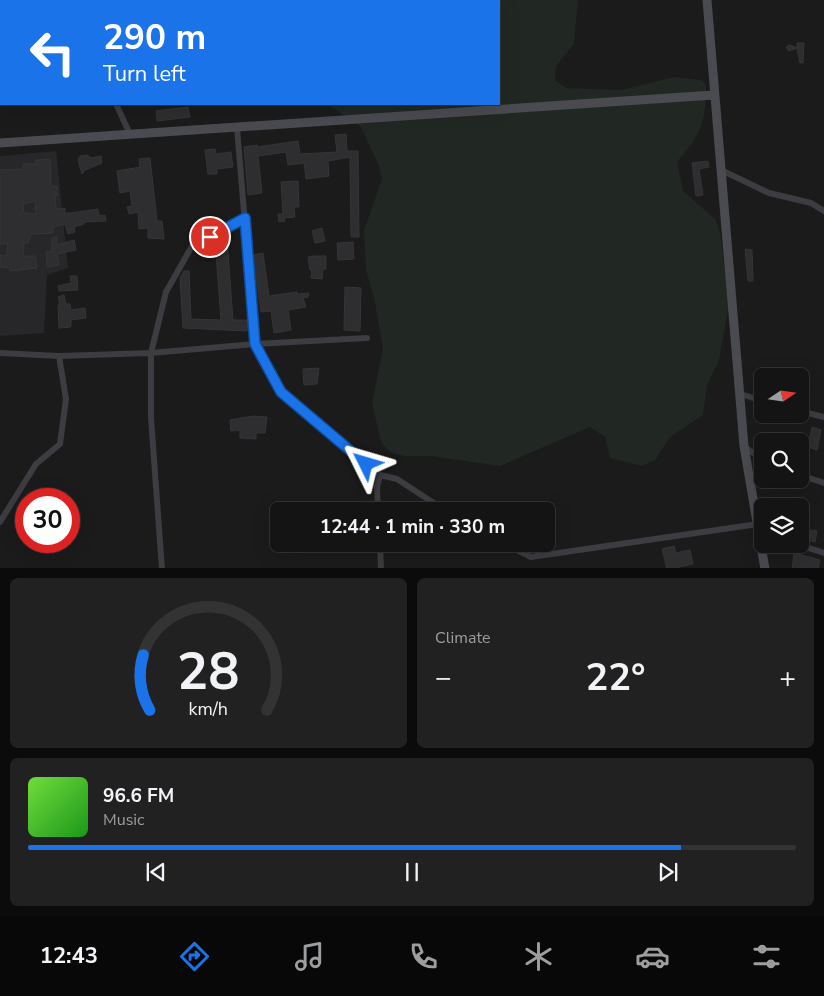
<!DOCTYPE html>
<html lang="en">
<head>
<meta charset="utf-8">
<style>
  body { margin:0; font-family:"Nunito Sans",sans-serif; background:#212122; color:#f1f3f6; height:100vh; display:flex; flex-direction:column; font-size:19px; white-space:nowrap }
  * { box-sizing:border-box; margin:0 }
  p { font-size:16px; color:#9d9ea0 }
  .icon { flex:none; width:28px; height:28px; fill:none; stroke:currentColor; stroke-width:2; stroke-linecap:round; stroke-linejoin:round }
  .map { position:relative; height:568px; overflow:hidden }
  .drawer { display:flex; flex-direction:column; gap:10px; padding:10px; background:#0b0b0c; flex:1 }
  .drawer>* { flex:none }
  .top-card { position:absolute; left:0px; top:0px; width:500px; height:105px; box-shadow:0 5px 20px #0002,0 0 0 1px #333334; background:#1a73e8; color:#fff; overflow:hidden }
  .needle { width:32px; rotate:77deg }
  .controls { position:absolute; left:754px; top:368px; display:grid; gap:10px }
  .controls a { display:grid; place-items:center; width:55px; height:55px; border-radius:8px; background:#141415; box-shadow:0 5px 20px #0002,0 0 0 1px #333334; font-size:25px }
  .speed { position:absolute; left:15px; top:488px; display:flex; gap:10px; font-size:25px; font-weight:700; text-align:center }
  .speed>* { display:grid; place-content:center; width:65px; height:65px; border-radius:50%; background:#141415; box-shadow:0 5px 20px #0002,0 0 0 1px #333334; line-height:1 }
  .speed .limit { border:8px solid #d22; background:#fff; color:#111 }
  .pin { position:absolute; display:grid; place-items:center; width:42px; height:42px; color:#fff; margin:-21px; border:2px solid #fff; border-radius:50%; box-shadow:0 1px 5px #0007 }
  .me { position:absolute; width:55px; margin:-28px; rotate:310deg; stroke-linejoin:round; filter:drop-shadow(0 0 4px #0008) }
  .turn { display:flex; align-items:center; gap:18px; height:105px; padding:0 20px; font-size:22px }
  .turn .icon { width:65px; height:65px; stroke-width:2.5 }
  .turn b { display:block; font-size:35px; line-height:42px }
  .big { font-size:38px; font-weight:700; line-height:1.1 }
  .drawer .widget { flex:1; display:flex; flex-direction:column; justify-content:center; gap:8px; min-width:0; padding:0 18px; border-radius:8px; background:#212122 }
  .drawer .dial { align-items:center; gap:0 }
  .dial svg { height:130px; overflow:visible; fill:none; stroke:#333334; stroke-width:7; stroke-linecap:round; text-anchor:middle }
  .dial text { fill:#f1f3f6; stroke:none }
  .song { display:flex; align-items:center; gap:15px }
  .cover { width:60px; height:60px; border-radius:8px; background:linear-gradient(135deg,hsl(100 70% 55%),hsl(120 70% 35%)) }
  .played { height:5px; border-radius:2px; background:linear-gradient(90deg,#1a73e8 85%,#333334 85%) }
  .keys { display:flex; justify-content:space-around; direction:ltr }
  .heat { display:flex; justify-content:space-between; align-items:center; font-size:28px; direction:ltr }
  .drawer .tiles { flex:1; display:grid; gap:10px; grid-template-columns:1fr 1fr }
  .widget:last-child { grid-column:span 2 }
  .trip { position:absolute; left:270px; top:502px; width:285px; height:50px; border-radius:8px; background:#141415; box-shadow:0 5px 20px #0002,0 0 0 1px #333334; font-weight:700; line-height:50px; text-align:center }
  .tab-bar { display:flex; height:80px; justify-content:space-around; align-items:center; background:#080808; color:#9d9ea0 }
  .tab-bar .icon { width:35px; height:35px }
  .tab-bar .current { color:#1a73e8 }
  .tab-bar b { font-size:22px; color:#f1f3f6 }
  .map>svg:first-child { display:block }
  .built { fill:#272729 }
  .green { fill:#212722 }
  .building { fill:#2e2e30; stroke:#353538; fill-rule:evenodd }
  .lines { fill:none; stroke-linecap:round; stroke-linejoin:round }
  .street { stroke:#3c3c41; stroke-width:6 }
  .secondary { stroke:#4a4b51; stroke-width:9 }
  .route-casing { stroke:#114b97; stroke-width:12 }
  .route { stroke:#1a73e8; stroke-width:9 }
</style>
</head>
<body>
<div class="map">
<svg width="824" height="569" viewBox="0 0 824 569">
  <rect width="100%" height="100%" fill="#1b1b1c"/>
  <path class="built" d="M56,151L68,268L47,275L44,333L0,336V156Z"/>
  <path class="green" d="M298,0H578L574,44L556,66L555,80L566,88L621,90L674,77L702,80L706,85C706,122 701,135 677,162L683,191L715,219L720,232L729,304L719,360L707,385L703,415L670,437L655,460L642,466L610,458L605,437L590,427L500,466L431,456H404L390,452L381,442L372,403L383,348L374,297L366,270L364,230L382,179L379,166L361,127L327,104H499V1Z"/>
  <path class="building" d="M797,43H804L803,63H800L797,48L789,51L786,47L790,45L797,48Z
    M188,107L190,117L157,121L156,111Z
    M346,134L347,151H358L359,237H351L350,157L328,161L329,176L306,179L304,163L288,165L286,152L258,156L262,193L248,195L244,147L257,145V147L298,141L300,154L337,152L335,135Z
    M215,149L216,154L231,152L233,167L217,169V174H208L205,150Z
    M87,155L91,158L101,156L102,163L85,170L82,174L78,160L80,156Z
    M150,158L157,221H162L164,239L148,238V228L139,229L138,212L129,214L127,207L132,206L130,191L120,193L117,171L140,167L139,159Z
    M50,159L51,187L57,186L58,195H55L56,209L65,208V213H71L98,209L99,216L105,215L106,221L84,222V224L74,227L75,232L68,234L65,224L53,227V233L31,234L28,243H24L23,256H35L37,268L11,271L10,268L0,267V255L6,256L8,244H0V170L23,169V164H36V160ZM35,201L36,214L24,213L23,204Z
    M708,161L709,167L699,169L703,195L696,196L692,163Z
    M298,181L299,207H294L295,217L284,218L285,221L279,222L278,214H283L281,182Z
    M322,228L325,241L315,243L312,231Z
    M57,237V245L74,240L76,250L57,254L59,265L47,267L46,252H52V238Z
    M227,239L233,320H248L247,331L183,328L180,278L184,271H189L191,319L221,320L215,240Z
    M353,242L354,259L338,260L337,243Z
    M745,249L752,250L753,281H748Z
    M263,253L269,296L297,292L298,294L309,293L308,297L303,298L306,307L288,310L291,330L274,333L271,311L261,312L253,255Z
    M314,256H326V269H323L322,279L311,278L312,270H310L308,257Z
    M70,276H77L78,290L59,291L58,286L71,283Z
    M345,287L361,288L360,331L344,330Z
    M64,295L66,304H70L71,310L85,308L86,318L71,320V327L59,328L58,305H60L58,297Z
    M319,368L317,384L304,385L303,369Z
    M253,416L267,417L265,433H256V439L240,438V430L231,431L230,420Z
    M812,427L821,430L817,450L808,447Z
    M479,503L508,509L507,511H488L478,508Z
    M811,530L817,531L815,542L800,538V531L810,534Z
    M674,546L676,553L690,550L693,564L679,567V569H667L662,549Z
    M794,553L820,560L818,569H792Z"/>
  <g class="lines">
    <path class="street" d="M46,0L47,1
      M0,1L13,0
      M116,104L130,134
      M237,128L255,344L281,392L380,475L397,479L446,511
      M721,170L769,193L811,203L824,211
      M0,353L59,356L151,353L255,344L367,338
      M741,394L762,401
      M800,411L824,417
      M744,446L762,460
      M800,475L824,483
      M378,511L377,487L380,475
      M0,522L36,464L60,444L66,399L59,356
      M380,544L381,569
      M505,544L531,557L758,524
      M796,544L824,553
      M762,552L790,544
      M162,569L151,418V353L166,292L192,246L245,218"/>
    <path class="secondary" d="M707,0L744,446L765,569
      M0,143L714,95"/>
  </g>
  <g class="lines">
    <g class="route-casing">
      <path id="route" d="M210,237L245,218L255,344L281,392L366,464"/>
    </g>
    <use href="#route" class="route"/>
  </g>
</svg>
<div class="controls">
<a><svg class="needle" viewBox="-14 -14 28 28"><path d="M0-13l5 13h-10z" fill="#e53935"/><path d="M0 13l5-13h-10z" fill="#9d9ea0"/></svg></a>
<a><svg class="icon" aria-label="search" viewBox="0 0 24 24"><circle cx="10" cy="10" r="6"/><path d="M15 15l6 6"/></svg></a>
<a><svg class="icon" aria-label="layers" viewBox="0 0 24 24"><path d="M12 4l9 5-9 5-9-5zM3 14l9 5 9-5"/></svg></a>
</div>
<div class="speed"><div class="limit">30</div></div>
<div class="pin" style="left:210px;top:237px;background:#d93025"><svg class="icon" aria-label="arrive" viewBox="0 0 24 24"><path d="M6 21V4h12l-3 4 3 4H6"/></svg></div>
<svg class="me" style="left:366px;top:464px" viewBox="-20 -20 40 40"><path d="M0-17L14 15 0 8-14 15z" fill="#1a73e8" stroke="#fff" stroke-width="4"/></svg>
<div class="trip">12:44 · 1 min · 330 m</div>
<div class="top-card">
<div class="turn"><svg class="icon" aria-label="left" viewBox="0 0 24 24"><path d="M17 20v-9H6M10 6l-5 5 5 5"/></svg><div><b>290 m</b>Turn left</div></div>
</div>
</div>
<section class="drawer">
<div class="tiles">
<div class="widget dial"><svg viewBox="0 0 100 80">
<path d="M14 69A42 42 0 1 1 86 69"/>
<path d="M14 69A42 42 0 0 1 10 35" stroke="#1a73e8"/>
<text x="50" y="56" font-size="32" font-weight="700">28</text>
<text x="50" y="72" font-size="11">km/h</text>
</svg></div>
<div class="widget"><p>Climate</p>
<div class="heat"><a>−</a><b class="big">22°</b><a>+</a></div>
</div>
<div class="widget">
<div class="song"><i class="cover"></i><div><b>96.6 FM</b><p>Music</p></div></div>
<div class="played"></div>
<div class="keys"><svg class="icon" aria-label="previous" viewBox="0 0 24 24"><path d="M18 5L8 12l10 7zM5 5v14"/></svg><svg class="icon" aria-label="pause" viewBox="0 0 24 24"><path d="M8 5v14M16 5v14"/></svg><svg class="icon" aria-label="next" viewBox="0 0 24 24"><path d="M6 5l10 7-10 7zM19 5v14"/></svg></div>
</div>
</div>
</section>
<nav class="tab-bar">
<b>12:43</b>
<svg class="icon current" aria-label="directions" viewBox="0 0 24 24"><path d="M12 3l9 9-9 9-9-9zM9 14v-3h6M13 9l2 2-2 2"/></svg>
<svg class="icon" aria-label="music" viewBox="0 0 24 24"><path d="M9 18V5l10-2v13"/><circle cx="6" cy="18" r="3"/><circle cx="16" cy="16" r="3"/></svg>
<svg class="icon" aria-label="phone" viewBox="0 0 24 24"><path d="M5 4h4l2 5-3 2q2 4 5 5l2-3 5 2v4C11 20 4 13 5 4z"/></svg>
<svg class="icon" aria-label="climate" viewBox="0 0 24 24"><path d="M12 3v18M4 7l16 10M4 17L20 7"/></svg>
<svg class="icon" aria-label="car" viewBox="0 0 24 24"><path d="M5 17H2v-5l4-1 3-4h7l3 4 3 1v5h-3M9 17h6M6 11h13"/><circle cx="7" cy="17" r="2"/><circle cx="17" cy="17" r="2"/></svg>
<svg class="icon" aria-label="filters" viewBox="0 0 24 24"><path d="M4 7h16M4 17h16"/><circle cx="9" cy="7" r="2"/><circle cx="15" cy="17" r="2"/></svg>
</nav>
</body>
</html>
